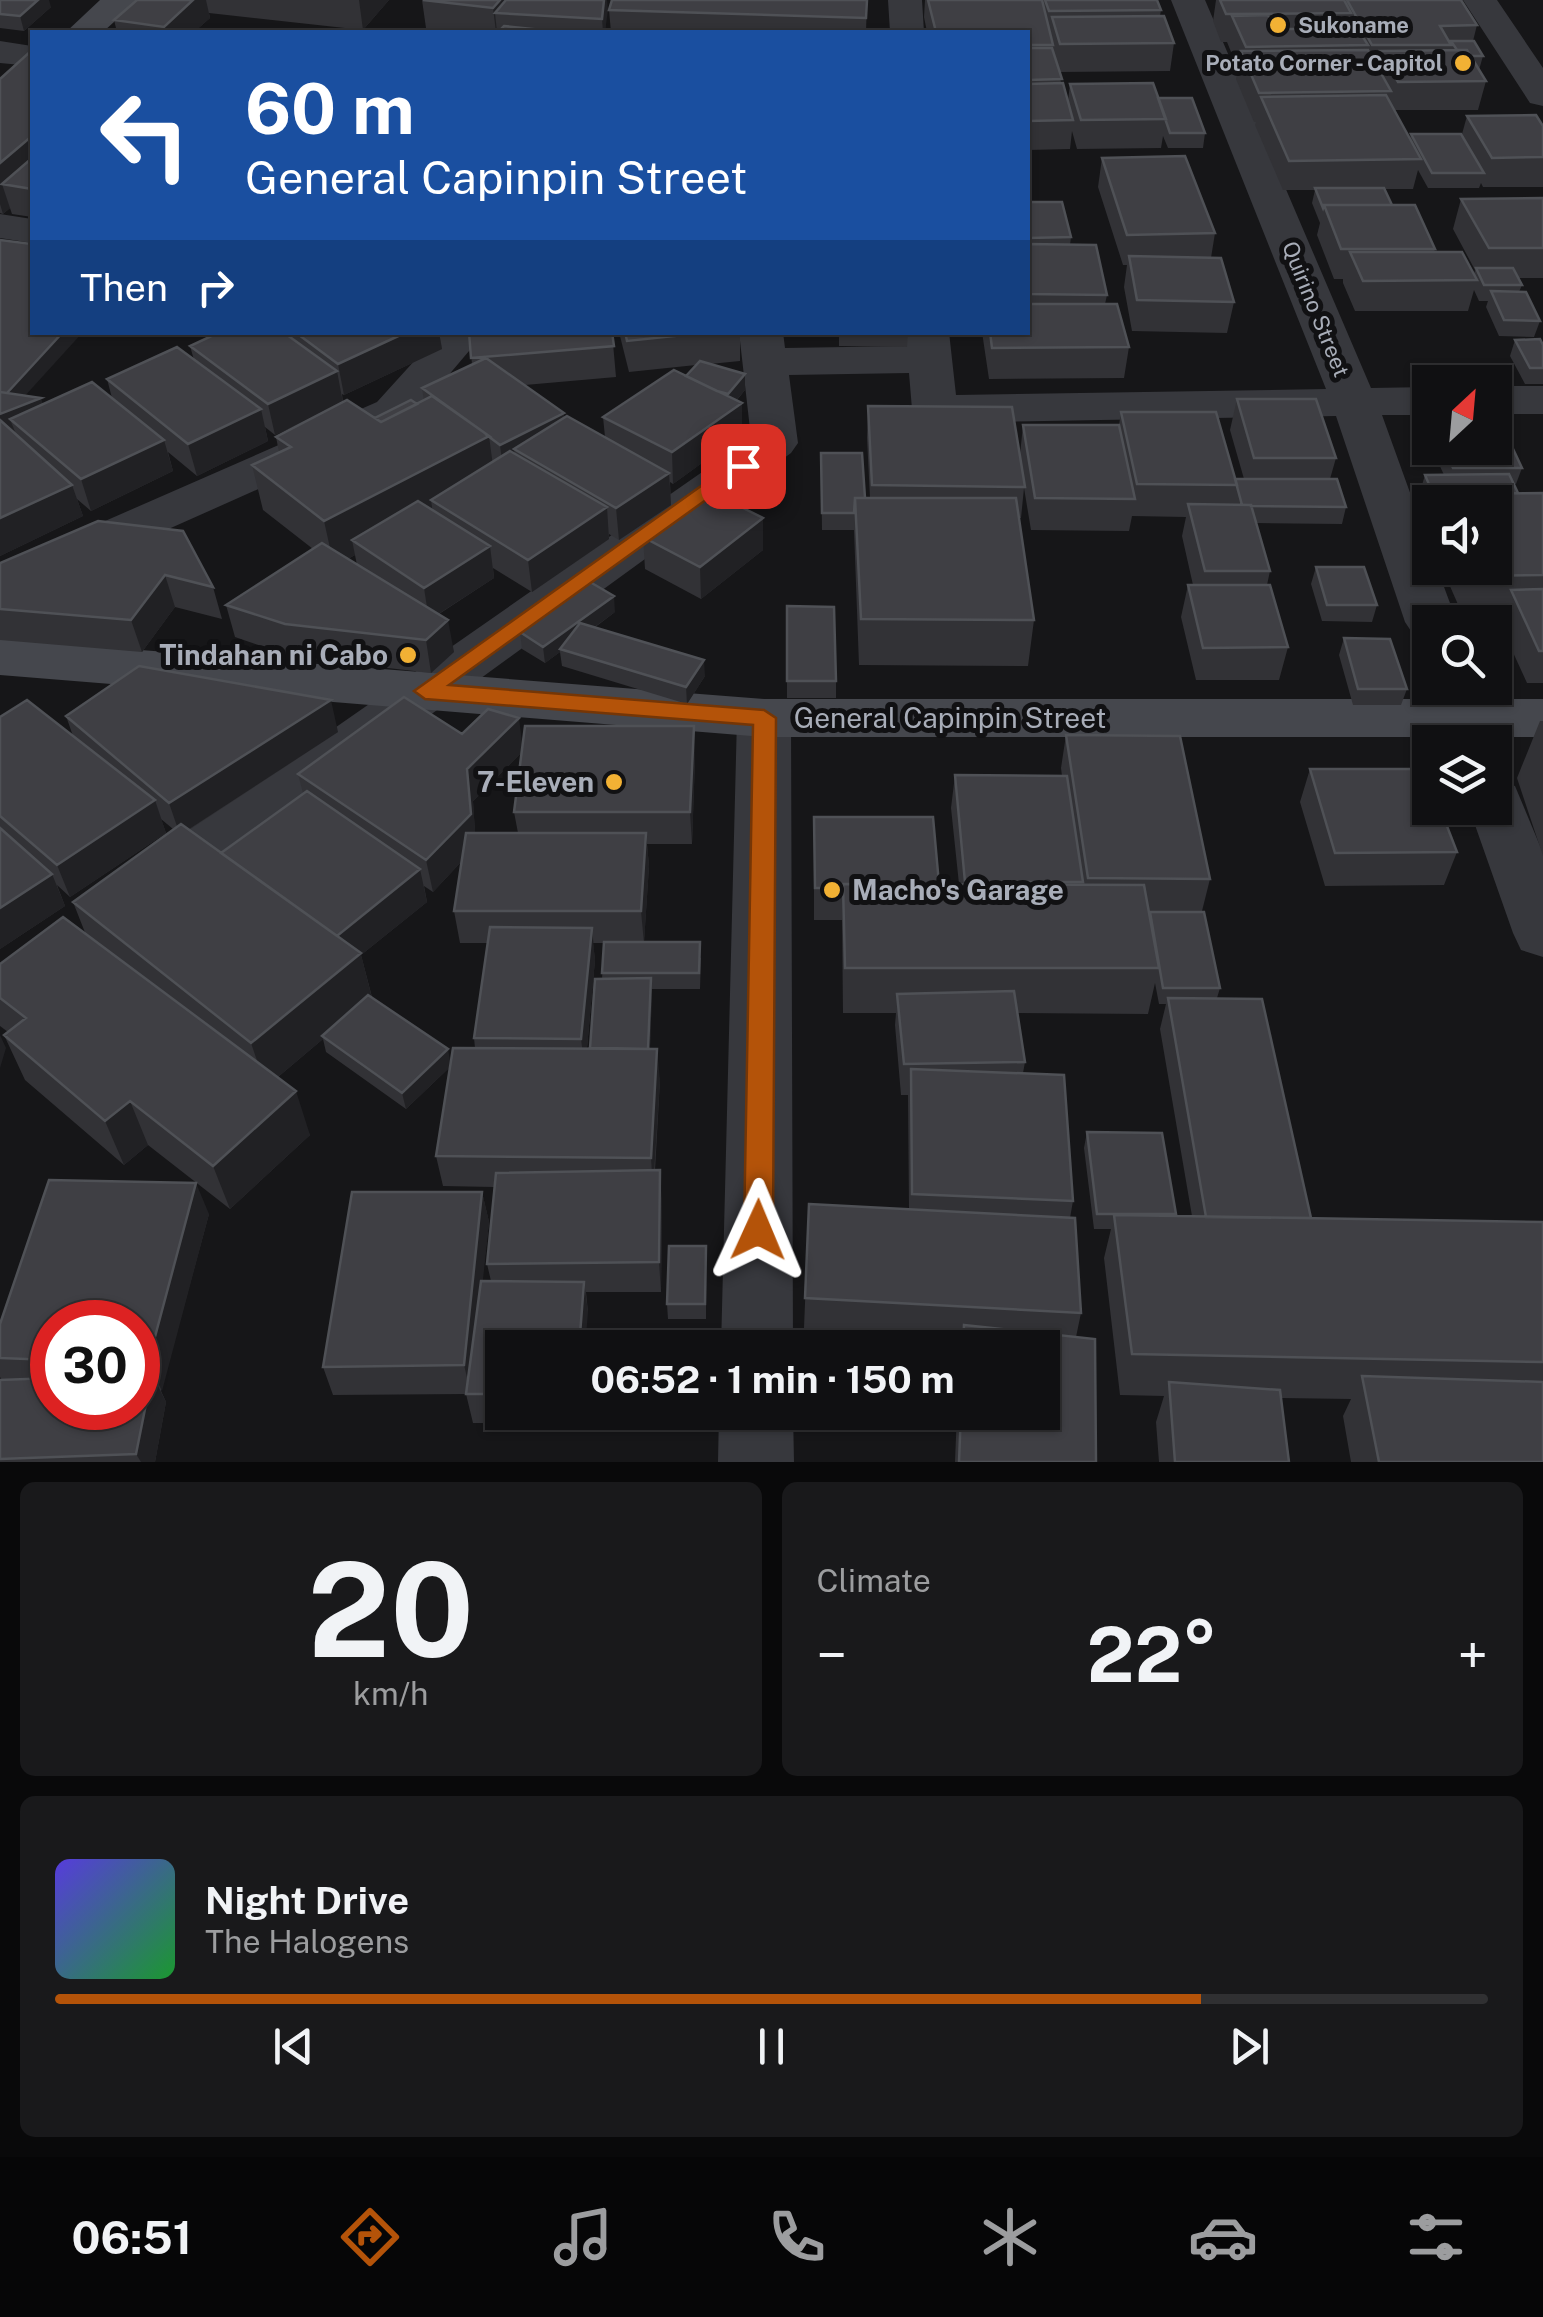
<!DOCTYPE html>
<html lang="en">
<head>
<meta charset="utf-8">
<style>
  body { margin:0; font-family:"Public Sans",sans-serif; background:#19191b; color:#f1f3f6; height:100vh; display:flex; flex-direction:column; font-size:38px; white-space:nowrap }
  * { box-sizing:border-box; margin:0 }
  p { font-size:32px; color:#9c9d9f }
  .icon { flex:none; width:55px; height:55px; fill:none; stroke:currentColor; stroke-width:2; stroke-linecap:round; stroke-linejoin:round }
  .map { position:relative; height:1462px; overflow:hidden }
  .drawer { display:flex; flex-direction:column; gap:20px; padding:20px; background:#09090a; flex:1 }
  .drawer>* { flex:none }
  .guide { position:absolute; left:30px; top:30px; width:1000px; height:305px; border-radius:0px; box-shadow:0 2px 8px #0004,0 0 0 2px #303032; background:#1a4fa0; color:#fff; overflow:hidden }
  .needle { width:65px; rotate:26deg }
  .fabs { position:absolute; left:1412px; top:365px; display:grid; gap:20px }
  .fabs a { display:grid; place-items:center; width:100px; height:100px; border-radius:0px; background:#101012; box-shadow:0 2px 8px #0004,0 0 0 2px #303032; font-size:50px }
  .speed { position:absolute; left:30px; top:1300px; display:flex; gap:20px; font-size:50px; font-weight:700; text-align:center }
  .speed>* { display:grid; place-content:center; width:130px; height:130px; border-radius:50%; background:#101012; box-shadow:0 2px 8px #0004,0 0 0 2px #303032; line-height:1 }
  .speed .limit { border:15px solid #d22; background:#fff; color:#111 }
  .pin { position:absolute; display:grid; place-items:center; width:85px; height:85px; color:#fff; margin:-42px; border-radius:20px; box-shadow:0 5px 15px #0006 }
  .me { position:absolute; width:110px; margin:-55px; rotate:1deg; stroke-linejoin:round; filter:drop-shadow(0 0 8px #0008) }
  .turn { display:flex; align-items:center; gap:35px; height:210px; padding:0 50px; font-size:45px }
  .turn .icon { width:130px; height:130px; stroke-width:2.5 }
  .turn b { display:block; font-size:70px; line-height:85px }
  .then { display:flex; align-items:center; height:95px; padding:0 50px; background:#0003; gap:20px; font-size:38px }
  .big { font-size:75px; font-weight:700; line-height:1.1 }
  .drawer .card { flex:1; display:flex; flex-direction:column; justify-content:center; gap:15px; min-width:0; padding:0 35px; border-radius:15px; background:#19191b }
  .drawer .dial { align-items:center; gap:0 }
  .dial b { font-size:130px; line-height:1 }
  .song { display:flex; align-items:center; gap:30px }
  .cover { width:120px; height:120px; border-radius:15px; background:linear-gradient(135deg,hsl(250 70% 55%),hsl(130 70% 35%)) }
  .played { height:10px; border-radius:5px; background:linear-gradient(90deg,#b45309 80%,#303032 80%) }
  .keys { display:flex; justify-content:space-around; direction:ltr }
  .heat { display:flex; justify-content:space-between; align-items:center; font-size:55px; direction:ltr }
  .drawer .tiles { flex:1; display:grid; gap:20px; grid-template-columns:1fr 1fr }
  .card:last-child { grid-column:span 2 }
  .trip { position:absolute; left:485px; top:1330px; width:575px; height:100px; border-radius:0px; background:#101012; box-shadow:0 2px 8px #0004,0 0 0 2px #303032; font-weight:700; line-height:100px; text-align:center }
  .tabs { display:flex; height:160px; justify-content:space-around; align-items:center; background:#060607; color:#9c9d9f }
  .tabs .icon { width:70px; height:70px }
  .tabs .selected { color:#b45309 }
  .tabs b { font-size:45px; color:#f1f3f6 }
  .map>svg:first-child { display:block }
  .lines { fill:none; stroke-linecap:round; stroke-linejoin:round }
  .street { fill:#37383d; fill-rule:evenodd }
  .secondary { fill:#45474d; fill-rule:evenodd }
  .wall { fill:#323236; fill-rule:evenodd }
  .shaded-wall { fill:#212124 }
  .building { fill:#3f3f44; stroke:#4f5156; stroke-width:2.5 }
  .route { fill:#b45309; stroke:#753606; stroke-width:2.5 }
  .poi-dot { fill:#f2b134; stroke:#111113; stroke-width:4 }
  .labels { text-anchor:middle; stroke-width:10; stroke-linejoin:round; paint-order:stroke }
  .far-poi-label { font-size:22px; font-weight:bold; fill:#a8adb8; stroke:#111113; text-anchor:start }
  .far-street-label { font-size:22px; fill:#a8adb8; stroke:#111113 }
  .poi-label { font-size:28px; font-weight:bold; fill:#a8adb8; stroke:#111113; text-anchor:end }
  .street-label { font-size:28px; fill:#a8adb8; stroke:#111113 }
</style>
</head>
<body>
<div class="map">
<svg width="1543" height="1462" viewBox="0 0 1543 1462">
  <rect width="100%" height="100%" fill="#161618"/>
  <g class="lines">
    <path class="street" d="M888,0H922L924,32H890Z
      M1171,0H1205L1371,388L1430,387V415H1382L1430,548V568H1437L1457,622H1430V639L1413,634L1405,622L1336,416L935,423L919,419L912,409L909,373L789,375L798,443L791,453L170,904L149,911L128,904L119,888L128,872L751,438L739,332H783L785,348L907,346L905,332H949L956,395L1326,389Z
      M1463,0H1497L1543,68V106L1530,103Z
      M0,41L32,46V66L0,63Z
      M0,214L32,219V243L0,238Z
      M434,332H477L480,338L409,422L0,604V567L377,402L436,337Z
      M1495,386H1543V414H1495Z
      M1430,683V688H1481L1502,742L1495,753V742H1447L1427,688Z
      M764,699L783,704L791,718L793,1348H721L737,718L745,704Z
      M1495,780L1515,786L1543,853V957L1521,950L1513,933L1469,808H1495Z
      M719,1412H793L794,1462H718Z"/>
    <path class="secondary" d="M100,0H138L103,32H66Z
      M0,639L764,699H1543V737H764L0,675Z"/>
  </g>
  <path class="wall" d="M0,0L51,7L24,31L0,28Z
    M137,0H389L363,30L209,13L210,18L194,32H117L114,20Z
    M422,0H607L605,32H468L426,28Z
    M867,0L866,32H611L609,10Z
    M925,0H1157L1161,10L1160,16L1174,43L1170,71L1059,72L1061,83L1068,101L1070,84L1158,98L1205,133L1203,148H1168L1163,136L1161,148L1077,149L1072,131L1070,149L1028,150V32H927L924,17Z
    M1216,0H1461L1477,25L1473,41L1483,56L1479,70L1486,81L1478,110H1395L1410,139L1411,134H1462L1467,116L1543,126V187H1483L1481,183L1479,188H1428L1418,170L1413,189H1385L1392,205L1435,249L1434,252L1474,274L1475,270L1453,229L1461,199L1543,198V278H1518L1522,285L1519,292L1540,321L1534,337L1499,336L1486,307L1488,301H1479L1474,290L1468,311H1355L1343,283V279H1334L1317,235L1320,223L1312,203L1315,190H1283L1255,125L1256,122H1254L1236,79L1238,69L1227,42H1221L1213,21Z
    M32,50V217L12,214L10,208L3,214L0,213V79Z
    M1102,158L1215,233L1211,258L1234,302L1227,333L1132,331L1124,287L1127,265H1123L1098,187Z
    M1028,202L1071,237L1070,245L1107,295L1105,304L1129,347L1124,378L989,379L982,332H1028Z
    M0,240L25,396L43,404L112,398L107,379L194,360L190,346L220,332H439L442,349L344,395L342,394L343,402L375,418L424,401L422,388L472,364L469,334L467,332H612L616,377L525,385L564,413V418L605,437L603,417L686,376L696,365L629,372L619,332H740V361L710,364L745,374V390L737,400L742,434L673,484L670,482L671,505L619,540L609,534V539L532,592L493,568L494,578L439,614L454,652L431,673L293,657L235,637L226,605L313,549L263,510L252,465L279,452L276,437L318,415L275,435L265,427L268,441L197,476L168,452L173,471L91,511L77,499L83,516L0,556ZM355,555L357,565L348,559Z
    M839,332H908L907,347L839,346Z
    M1515,340L1543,345V384H1525L1510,356Z
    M1237,399L1336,458L1330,479L1346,507L1342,524L1256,523L1270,571L1267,585L1288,647L1279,680H1196L1181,617L1188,585H1193L1182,536L1186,517L1132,516L1129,531L1031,530L1024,488L1021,518H1019L1034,620L1028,666L859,665L854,530H822L821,453L865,498H870L867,438L868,406L1020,455L1023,425H1119L1121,412L1235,479H1244L1230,430Z
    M1434,448H1495L1522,468L1516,484H1514L1518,493H1543V683H1527L1499,622L1504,608L1460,609L1442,568H1495V502H1430V538L1425,526L1429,513L1420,492L1425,475H1444L1433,451Z
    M763,518V550L701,599L645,569L643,537Z
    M98,521L213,587L222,619L175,607L142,652L0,640V563Z
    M1316,567L1377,605L1372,622L1322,621L1311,584Z
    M787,606L836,681V698H787Z
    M615,612L594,628L705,676L687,704L562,666L560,652L545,663L522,649L520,632Z
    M1344,638L1407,689L1401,705H1353L1339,655Z
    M66,716L338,732L189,830L221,853L303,793L298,774L462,734L523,748L695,759L692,844H647L649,866L644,942L701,958L700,989H652L650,1049L660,1080L655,1170L662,1201L661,1292H586L588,1312L502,1348V1412H580L579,1423H473L466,1394L333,1395L323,1367L482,1192L489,1222L482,1281H491L487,1264L494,1187L443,1186L436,1156L450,1067L406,1109L326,1052L323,1039L278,1077L310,1135L230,1209L148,1145L124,1165L25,1080L4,1035L8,1032L0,1026V964L86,935L73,902L173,829L161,819L166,833L70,897L57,885L65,906L0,949V717L73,736ZM522,752L514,812L518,833H475L473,801ZM462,861L454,911L460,943H487L474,1038L475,1048L450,1062L372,997L361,955L427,902L424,886L433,892ZM593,943H604L602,979L590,1048H587L595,960Z
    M1540,721H1543V856L1517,778Z
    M1066,735L1210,879L1202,911H1148L1149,916L1150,912L1220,988L1217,998L1311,1218L1543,1222V1462H1351L1343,1416L1351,1399L1281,1398L1289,1462H1159L1156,1422L1164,1396L1120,1395L1104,1258L1111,1229H1094L1084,1148L1087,1132L1176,1214V1216H1192L1160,1029L1166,1004H1159L1155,983L1148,1014L1017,1013L1025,1062L1023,1073L1073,1201L1070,1218L1081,1313L1076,1337L1096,1462H955L957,1412H1042V1348H961L963,1336L804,1328L809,1204L909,1209L908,1095H901L895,1025L896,1013H843L842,920H814V817L939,884H959L951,808L955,775L1062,776L1061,768Z
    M1310,769L1457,852L1444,885L1325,886L1300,802Z
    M209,1214L161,1391L166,1402L155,1462H0V1380H2L0,1377V1324ZM52,1322H138V1408H52Z
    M706,1246V1319H668L667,1304Z"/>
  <path class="shaded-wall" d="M38,0H49L51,7L24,31L20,16Z
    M193,0H206L210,18L194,32H166L164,27Z
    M359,0H389L363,30Z
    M500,0H524L495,13L497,32H496L493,8Z
    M604,0H607L608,10L605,32H603L602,19Z
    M32,136V189L2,184L10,208L3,214L0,204V163Z
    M63,332H83L13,409L41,398L51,429L10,419L19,442L0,450V414L7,393Z
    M407,332H439L442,349L344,395L338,364Z
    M337,371L343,403L275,435L268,404Z
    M745,374V390L728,410V394Z
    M742,403V434L673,484L672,452Z
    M261,409L268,441L197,476L188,444Z
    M564,413L567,444L514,449L517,470L504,477L500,445Z
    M489,436L495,481L431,500L433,514L352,540L355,555L334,566L324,521Z
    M164,440L173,471L91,511L81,479Z
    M669,473L671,505L619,540L616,508Z
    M72,485L83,516L0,556V518Z
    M607,507L609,539L532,592L528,560Z
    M763,518V550L701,599L700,567Z
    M490,546L494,578L429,620L424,588Z
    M165,575L175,607L142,652L131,620Z
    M614,596L615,612L563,650L560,649V652L545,663L543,647Z
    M448,620L454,652L431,673L426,640Z
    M704,660L705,676L687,704L686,687Z
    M331,700L338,732L180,835L169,803Z
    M519,718L523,751L473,801L476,846L433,892L426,860L467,769Z
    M694,726L695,759L692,844L690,812Z
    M155,800L166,833L70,897L57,865Z
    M646,833L649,866L644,943L641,911Z
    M420,869L427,902L361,955L372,998L322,1036L323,1039L266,1087L251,1043L336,937Z
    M52,874L65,906L0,949V908Z
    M592,928L595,960L585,1070L581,1039Z
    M651,978L652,994L649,1072L647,1056Z
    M0,1035L6,1048L0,1068Z
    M448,1049L451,1066L406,1109L402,1093Z
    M657,1049L660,1080L653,1189L651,1158Z
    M296,1091L310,1135L230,1209L213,1166Z
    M130,1101L148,1145L124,1165L105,1121Z
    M660,1170L662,1201L661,1292L659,1262Z
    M196,1183L209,1214L162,1391L148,1363Z
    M482,1192L489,1222L471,1394L464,1365Z
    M584,1282L588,1312L585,1348H579Z
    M152,1374L166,1402L155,1462H141L136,1454Z"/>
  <path class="building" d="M0,0H38L20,16L0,14Z
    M137,0H193L164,27L114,20Z
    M423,0H500L493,8Z
    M506,0H604L602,19L495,13Z
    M612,0H867L866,18L609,10Z
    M928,0H1042L1053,45H1028V32H936Z
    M1045,0H1157L1161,10L1049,11Z
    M1220,0H1344L1351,13L1226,14Z
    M1347,0H1461L1477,25L1440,26L1451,45H1372Z
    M1268,15L1275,29H1358L1368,45L1246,47L1232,16Z
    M1164,16L1174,43L1060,44L1052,17Z
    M504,26L562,32H498Z
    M1451,41H1474L1483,56H1470L1467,50H1457Z
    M1028,48H1052L1062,79L1028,80Z
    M32,50V136L0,163V79Z
    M1368,50L1391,91L1259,93L1241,51Z
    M1467,50L1486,81L1398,82L1380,51Z
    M1063,83L1073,120L1028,121V84Z
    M1153,83L1166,119L1081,120L1070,84Z
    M1386,95L1421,159L1289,161L1261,97Z
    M1158,98H1192L1205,133H1170Z
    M1536,115L1543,126V157L1492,158L1467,116Z
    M1411,134H1461L1484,173H1432Z
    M1185,156L1215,233L1127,235L1102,158Z
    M32,158V189L2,184Z
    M1315,188H1384L1392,205H1324L1323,208Z
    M1543,198V248H1489L1461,199Z
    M1028,202H1062L1071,237L1028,238Z
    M1324,205H1415L1435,249H1341Z
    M0,240L32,244V332H63L7,393L0,392Z
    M1028,244L1096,245L1107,295L1028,294Z
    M1350,252H1462L1477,280L1363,281Z
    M1129,256L1221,258L1234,302L1137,300Z
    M1476,268H1513L1522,285H1484Z
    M1491,291L1526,292L1540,321L1504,320Z
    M1028,304H1117L1129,347L992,348L990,332H1028Z
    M220,332H283L337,371L268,404L190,346Z
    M295,332H407L338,364Z
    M469,332H612L614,346L471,358Z
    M625,332H713L627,341Z
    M1540,339L1543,345V368H1530L1515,340Z
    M177,347L261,409L188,444L107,379Z
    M486,358L564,413L500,445L488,436H489L422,388Z
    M700,361L745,374L728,394L717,391L686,376Z
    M674,370L742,403L672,452L603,417Z
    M92,382L164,440L81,479L10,419Z
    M0,392L41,398L0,414Z
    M432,396L489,436L324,521L252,465L291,447L276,437L347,400L381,422Z
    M1237,399H1316L1336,458H1254Z
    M411,400L417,404L381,422L375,418Z
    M868,406L1012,407L1025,487L872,485Z
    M1121,412H1216L1237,485L1137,484Z
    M567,416L669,473L616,508L514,449Z
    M0,420L72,485L0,518Z
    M1023,425H1119L1135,499L1035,498Z
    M1495,434H1506L1522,468H1453L1444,448H1495Z
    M510,451L607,507L528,560L431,500Z
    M821,453H862L865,498H855L854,513H822Z
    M1509,474L1518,493L1435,494L1434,496L1425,475Z
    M1235,479H1337L1346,507L1251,506V505H1242Z
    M707,490L763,518L700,567L643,537Z
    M1543,493V575L1471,576L1467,568H1495V502H1438L1435,494Z
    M855,498H1016L1034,620L861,619Z
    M418,501L490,546L424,588L352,540Z
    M1188,504L1251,505L1270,571H1205Z
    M98,521L183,531L213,587L165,575L131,620L0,609V563Z
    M322,543L448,620L426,640L285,624L226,605Z
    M1316,567H1364L1377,605H1327Z
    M590,582L614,596L543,647L520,632Z
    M1188,585H1270L1288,647L1203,648Z
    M1543,589V651H1539L1511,590Z
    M787,606L834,607L836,681H787Z
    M580,623L704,660L686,687L560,649Z
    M1344,638L1390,639L1407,689H1358Z
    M139,666L331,700L169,803L66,716Z
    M404,697L462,734L488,709L519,718L467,769L471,814L426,860L298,774Z
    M27,700L155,800L57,865L0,816V717Z
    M525,726H694L690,812H514Z
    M1066,735L1180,736L1210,879L1088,878Z
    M1310,769H1425L1430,781V808H1440L1457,852L1335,853Z
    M955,775L1067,776L1083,882H965Z
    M307,791L420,869L337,936L221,853Z
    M814,817H933L939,884H843V888H815Z
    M181,824L361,953L251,1043L73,902Z
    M0,828L52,874L0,908Z
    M466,833H646L641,911H454Z
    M843,884L1144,885L1159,968H845Z
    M1150,912H1204L1220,988H1163Z
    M63,917L296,1091L213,1166L130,1101L105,1121L4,1035L26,1018L0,998V964Z
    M490,927L592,928L581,1039L474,1038Z
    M604,942H700L699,973H602Z
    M651,978L648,1049L590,1048L595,979Z
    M1014,991L1025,1062L904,1064L897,994Z
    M368,995L448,1049L402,1093L322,1036Z
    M1168,998L1262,999L1311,1218L1206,1217Z
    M453,1048L657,1049L651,1158L436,1156Z
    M911,1069L1064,1075L1073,1201L912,1194Z
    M1087,1132L1162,1133L1176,1214H1097Z
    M660,1170L659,1262L487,1264L496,1173Z
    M49,1180L196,1183L148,1363L138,1362V1322H52V1360L0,1358V1324Z
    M352,1192H482L464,1365L323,1367Z
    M809,1204L1075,1218L1081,1313L805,1298Z
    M1114,1215L1543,1222V1362L1132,1354Z
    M669,1246H706L705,1304H667Z
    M481,1281L584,1282L579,1348H502V1394H466Z
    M964,1325L1095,1339L1096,1462H959L961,1412H1042V1348H963Z
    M138,1374H152L136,1454L0,1459V1380L52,1378V1408H138Z
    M1362,1376L1543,1382V1462H1379Z
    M1169,1382L1280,1390L1289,1462H1175Z"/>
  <path class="route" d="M736,461L753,466L449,685L764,710L776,718L773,1230L768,1239L758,1242L748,1239L744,1230L753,725L425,699L414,691Z"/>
  <g class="poi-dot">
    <circle cx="1278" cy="25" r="10"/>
    <circle cx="1463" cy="63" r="10"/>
    <circle cx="408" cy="655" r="10"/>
    <circle cx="614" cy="782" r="10"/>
    <circle cx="832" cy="890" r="10"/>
  </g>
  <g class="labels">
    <g class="far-poi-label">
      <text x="1298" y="33">Sukoname</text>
      <text x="1443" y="71" text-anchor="end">Potato Corner - Capitol</text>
    </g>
    <g class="far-street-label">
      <text transform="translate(1316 309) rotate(68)" y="8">Quirino Street</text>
    </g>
    <g class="poi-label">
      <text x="388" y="665">Tindahan ni Cabo</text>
      <text x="594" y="792">7-Eleven</text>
      <text x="852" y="900" text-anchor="start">Macho's Garage</text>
    </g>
    <g class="street-label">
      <text x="950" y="728">General Capinpin Street</text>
    </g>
  </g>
</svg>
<div class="fabs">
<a><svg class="needle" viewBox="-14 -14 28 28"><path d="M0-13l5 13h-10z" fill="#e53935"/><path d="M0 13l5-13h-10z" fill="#9c9d9f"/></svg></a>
<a><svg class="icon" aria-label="sound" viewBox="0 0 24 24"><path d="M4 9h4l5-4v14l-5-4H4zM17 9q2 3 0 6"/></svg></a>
<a><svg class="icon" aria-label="search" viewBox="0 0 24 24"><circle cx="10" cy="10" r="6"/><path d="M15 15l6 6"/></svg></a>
<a><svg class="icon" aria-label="layers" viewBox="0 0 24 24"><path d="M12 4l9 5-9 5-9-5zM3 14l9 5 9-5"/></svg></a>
</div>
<div class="speed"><div class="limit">30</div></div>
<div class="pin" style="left:743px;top:466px;background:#d93025"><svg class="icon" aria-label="arrive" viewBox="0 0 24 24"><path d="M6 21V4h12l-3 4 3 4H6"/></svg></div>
<svg class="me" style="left:758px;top:1230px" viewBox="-20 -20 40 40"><path d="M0-17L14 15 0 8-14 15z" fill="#b45309" stroke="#fff" stroke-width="4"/></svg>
<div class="trip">06:52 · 1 min · 150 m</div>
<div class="guide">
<div class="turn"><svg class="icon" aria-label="left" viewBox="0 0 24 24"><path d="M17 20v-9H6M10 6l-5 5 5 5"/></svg><div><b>60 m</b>General Capinpin Street</div></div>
<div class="then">Then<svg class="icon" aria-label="right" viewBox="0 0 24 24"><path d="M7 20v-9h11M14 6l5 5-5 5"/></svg></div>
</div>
</div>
<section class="drawer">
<div class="tiles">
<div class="card dial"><b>20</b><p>km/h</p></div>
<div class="card"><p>Climate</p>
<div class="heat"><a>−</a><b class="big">22°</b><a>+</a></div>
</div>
<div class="card">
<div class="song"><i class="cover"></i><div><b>Night Drive</b><p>The Halogens</p></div></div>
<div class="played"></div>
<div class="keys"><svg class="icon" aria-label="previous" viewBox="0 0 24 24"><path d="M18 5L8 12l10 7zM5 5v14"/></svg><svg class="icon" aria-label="pause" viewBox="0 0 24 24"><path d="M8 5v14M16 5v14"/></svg><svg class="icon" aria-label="next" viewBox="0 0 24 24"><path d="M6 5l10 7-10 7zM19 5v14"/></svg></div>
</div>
</div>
</section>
<nav class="tabs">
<b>06:51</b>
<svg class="icon selected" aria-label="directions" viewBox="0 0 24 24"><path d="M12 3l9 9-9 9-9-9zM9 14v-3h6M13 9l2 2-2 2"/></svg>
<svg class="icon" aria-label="music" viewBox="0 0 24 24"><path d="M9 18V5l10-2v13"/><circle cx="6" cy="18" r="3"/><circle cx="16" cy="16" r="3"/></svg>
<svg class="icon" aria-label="phone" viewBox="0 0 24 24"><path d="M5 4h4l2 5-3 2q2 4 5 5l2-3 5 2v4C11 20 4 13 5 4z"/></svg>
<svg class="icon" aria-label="climate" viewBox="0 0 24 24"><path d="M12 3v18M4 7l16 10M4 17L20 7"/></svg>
<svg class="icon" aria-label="car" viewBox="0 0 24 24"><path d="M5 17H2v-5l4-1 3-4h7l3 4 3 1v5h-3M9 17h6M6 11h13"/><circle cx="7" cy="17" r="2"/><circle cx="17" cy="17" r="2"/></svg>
<svg class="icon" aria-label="filters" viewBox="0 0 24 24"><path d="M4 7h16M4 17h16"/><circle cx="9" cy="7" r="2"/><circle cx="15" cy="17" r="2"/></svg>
</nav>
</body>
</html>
